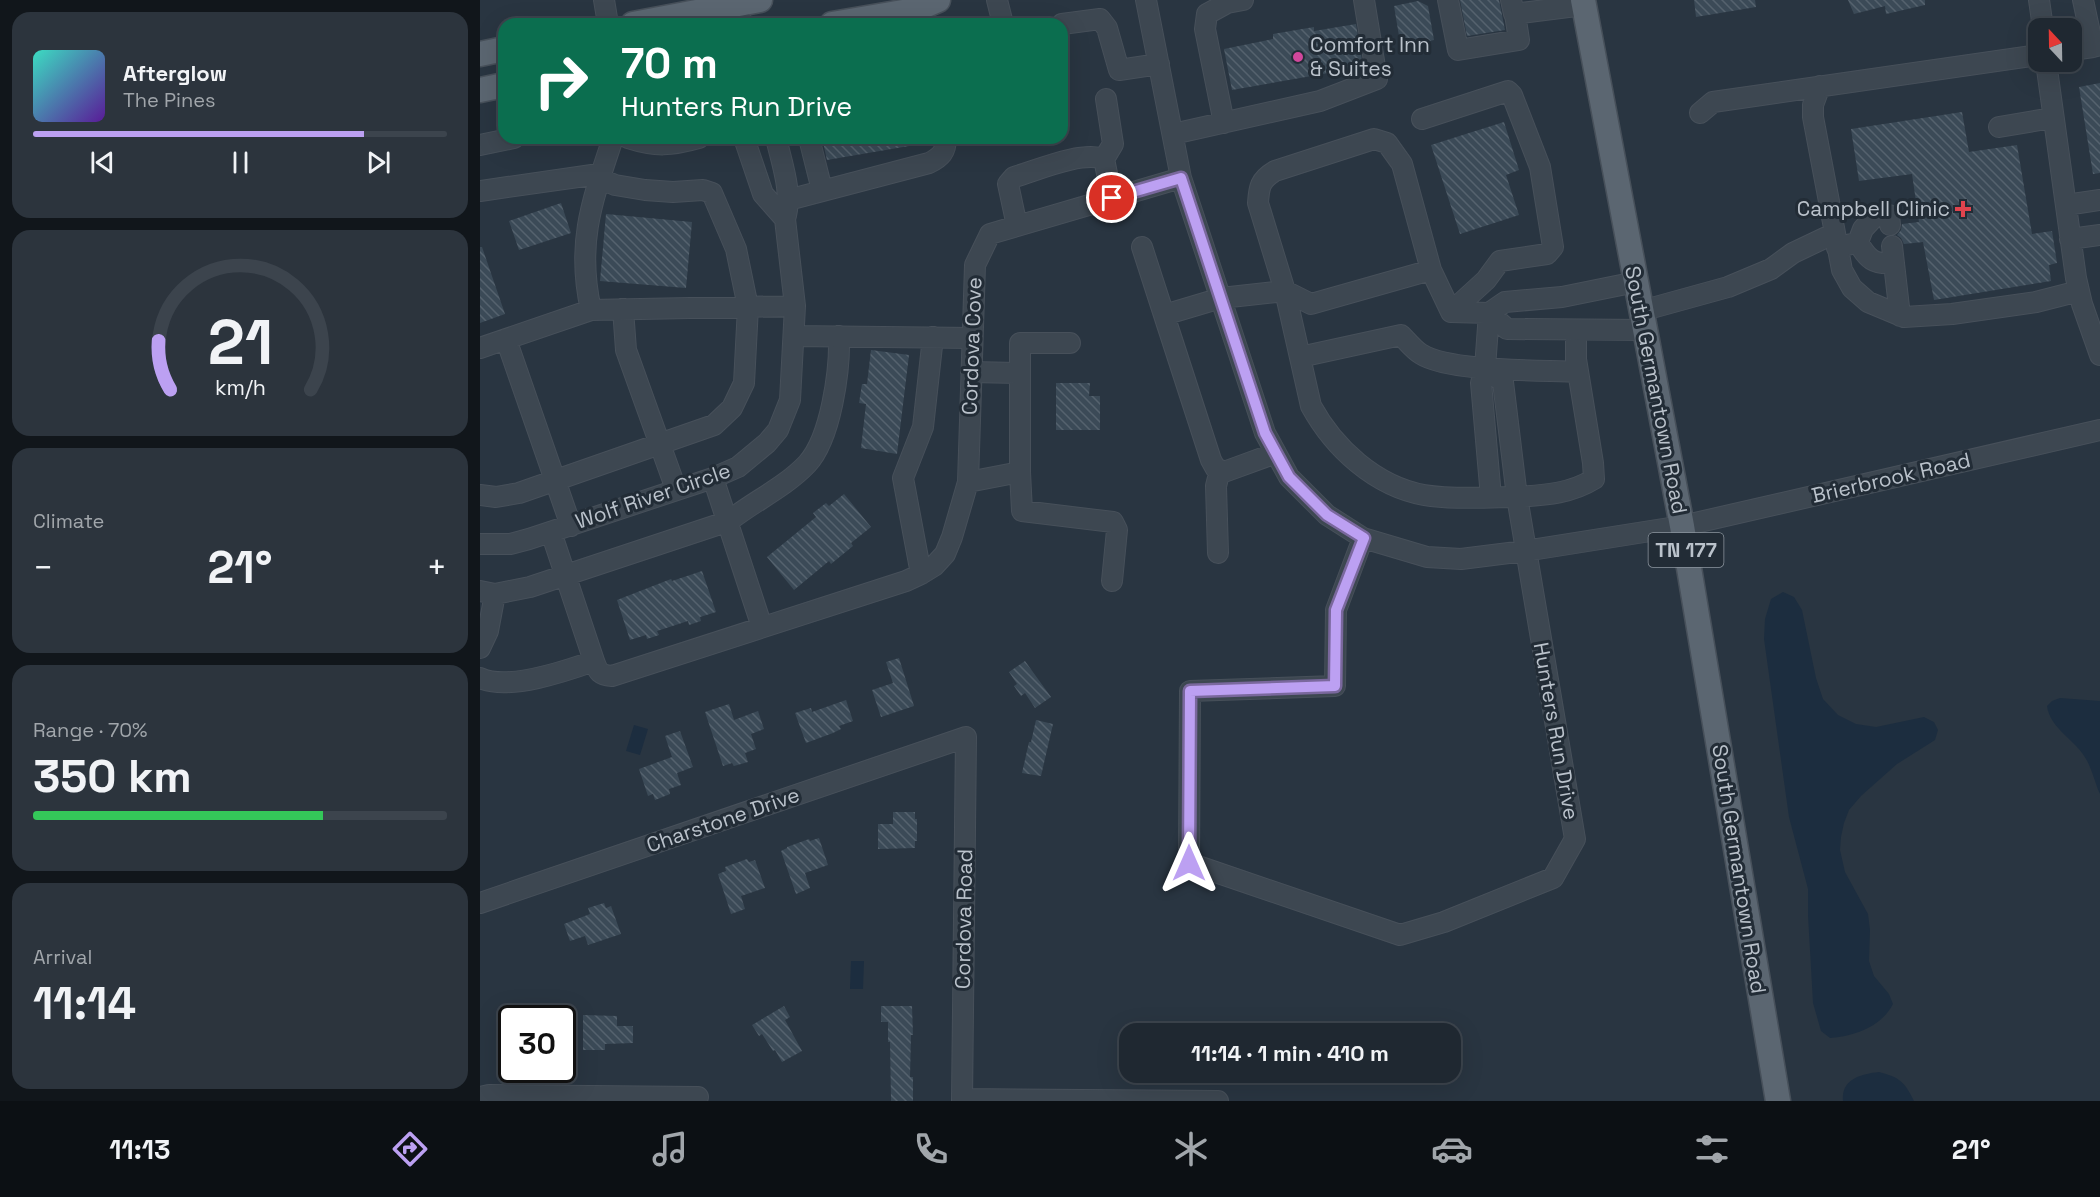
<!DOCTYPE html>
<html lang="en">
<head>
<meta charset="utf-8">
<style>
  body { margin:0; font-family:"Space Grotesk",sans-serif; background:#2c343d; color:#f1f3f6; height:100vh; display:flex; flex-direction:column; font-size:22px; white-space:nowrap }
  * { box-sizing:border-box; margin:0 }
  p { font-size:20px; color:#a1a6ab }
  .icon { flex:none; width:33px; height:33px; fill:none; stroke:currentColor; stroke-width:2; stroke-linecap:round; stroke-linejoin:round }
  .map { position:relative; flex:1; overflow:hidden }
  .side { display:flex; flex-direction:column; gap:12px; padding:12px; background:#11161b; width:480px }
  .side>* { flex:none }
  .hud { position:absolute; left:18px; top:18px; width:570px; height:126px; border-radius:18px; box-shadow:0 6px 24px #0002,0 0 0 2px #3c444d; background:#0b6e4f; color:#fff; overflow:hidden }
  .needle { width:39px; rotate:338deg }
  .controls { position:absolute; left:1548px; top:18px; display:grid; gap:12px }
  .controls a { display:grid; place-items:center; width:54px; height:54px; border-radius:12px; background:#1f2831; box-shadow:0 6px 24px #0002,0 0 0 2px #3c444d; font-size:30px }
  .speed { position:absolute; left:18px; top:1005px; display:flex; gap:12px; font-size:30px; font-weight:700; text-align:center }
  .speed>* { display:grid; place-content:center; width:78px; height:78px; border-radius:50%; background:#1f2831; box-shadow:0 6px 24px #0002,0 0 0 2px #3c444d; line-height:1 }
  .speed .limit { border:3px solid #111; border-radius:9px; background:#fff; color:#111 }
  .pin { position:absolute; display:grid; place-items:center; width:51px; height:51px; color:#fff; margin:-26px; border:3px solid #fff; border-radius:50%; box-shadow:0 2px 6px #0007 }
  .me { position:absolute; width:66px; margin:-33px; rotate:0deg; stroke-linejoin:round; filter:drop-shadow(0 0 4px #0008) }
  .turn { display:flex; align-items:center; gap:21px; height:126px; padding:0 24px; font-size:27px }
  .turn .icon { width:78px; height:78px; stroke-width:2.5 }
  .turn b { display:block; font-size:42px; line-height:51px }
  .big { font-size:45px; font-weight:700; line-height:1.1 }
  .side .tile { flex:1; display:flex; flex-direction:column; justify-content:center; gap:9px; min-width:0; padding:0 21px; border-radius:18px; background:#2c343d }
  .side .dial { align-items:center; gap:0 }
  .dial svg { height:156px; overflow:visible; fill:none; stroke:#3c444d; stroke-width:7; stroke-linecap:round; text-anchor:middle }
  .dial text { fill:#f1f3f6; stroke:none }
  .song { display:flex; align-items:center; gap:18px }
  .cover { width:72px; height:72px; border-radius:9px; background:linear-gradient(135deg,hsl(170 70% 55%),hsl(270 70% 35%)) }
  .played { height:6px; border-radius:3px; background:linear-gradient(90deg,#bca0f2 80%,#3c444d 80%) }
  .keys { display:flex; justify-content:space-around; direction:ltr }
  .heat { display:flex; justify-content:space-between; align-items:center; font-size:33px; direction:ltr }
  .charge { height:9px; border-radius:4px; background:linear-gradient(90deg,#34c759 70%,#3c444d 0) }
  .trip { position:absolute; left:639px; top:1023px; width:342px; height:60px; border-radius:18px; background:#1f2831; box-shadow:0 6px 24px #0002,0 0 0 2px #3c444d; font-weight:700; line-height:60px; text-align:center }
  .menu { display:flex; height:96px; justify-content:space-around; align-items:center; background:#0c1014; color:#a1a6ab }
  .menu .icon { width:42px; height:42px }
  .menu .selected { color:#bca0f2 }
  .menu b { font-size:27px; color:#f1f3f6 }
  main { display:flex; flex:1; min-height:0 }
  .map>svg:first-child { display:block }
  .water { fill:#1c2d3f }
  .building { fill:url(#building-back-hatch) }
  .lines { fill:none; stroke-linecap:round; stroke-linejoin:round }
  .minor-casing { stroke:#47505a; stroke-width:22 }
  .major-casing { stroke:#47505a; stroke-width:27 }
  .minor { stroke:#3d4751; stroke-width:20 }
  .major { stroke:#5b6671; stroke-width:24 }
  .route-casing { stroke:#7a689d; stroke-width:15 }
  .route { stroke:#bca0f2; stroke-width:10 }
  .hotel-dot { fill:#d1479c; stroke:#222c36; stroke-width:2 }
  .health-dot { fill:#e0444e; stroke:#222c36; stroke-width:2 }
  .labels { text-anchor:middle; stroke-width:6; stroke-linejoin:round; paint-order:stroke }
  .shield { fill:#222c36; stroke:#8c959e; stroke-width:1.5 }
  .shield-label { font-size:20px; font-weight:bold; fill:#bac2cb }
  .poi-label { font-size:21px; fill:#bac2cb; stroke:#222c36; text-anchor:start }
  .street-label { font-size:21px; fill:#bac2cb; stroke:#222c36 }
</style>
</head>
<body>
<main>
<section class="side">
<div class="tile">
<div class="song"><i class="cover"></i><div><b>Afterglow</b><p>The Pines</p></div></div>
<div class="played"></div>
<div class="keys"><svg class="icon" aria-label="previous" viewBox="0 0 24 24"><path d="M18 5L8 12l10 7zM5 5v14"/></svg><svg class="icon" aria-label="pause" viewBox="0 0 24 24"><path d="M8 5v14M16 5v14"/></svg><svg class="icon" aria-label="next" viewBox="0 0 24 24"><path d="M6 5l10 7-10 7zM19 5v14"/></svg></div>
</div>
<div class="tile dial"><svg viewBox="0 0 100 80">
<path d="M14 69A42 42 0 1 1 86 69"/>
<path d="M14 69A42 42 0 0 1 8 44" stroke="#bca0f2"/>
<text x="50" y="56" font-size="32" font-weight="700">21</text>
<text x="50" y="72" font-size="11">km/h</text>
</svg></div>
<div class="tile"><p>Climate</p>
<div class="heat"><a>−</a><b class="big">21°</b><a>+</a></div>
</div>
<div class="tile"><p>Range · 70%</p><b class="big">350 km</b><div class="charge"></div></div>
<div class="tile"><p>Arrival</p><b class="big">11:14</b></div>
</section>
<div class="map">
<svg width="1620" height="1101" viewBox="0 0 1620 1101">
  <defs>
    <pattern id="building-back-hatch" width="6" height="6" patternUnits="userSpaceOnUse" patternTransform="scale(1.5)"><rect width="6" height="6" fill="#3b4a57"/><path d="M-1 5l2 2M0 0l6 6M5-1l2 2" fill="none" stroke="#55626e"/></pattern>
  </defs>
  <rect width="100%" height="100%" fill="#293541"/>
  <path class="water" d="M1303,592L1314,597L1322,610L1336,678L1343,699L1358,715L1376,724L1396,727L1444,717L1454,722L1458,730L1455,740L1417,764L1381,796L1369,810L1364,823L1361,837L1360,850L1365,872L1388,914L1390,930L1389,961L1394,976L1409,994L1413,1004C1401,1027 1375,1036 1350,1038L1341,1031L1333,1003L1328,915V889L1309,817L1284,639L1285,619L1291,599Z
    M1580,698L1620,701V794C1615,783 1612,769 1606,759C1596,740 1570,729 1567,706L1572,701Z
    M154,725L168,729L160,755L146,751Z
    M371,961H384L383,989H370Z
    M1399,1072C1419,1077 1425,1082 1434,1101H1363C1361,1079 1381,1074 1399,1072Z"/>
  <path class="building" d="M980,0H1019L1025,30L987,36Z
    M1214,0H1275L1276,7L1216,17Z
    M1368,0H1445V5L1406,14L1405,6L1374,14Z
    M938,1L948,6L954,40L921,48L914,6Z
    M876,24L883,67L752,90L744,49L793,39V34L834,27V31Z
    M1620,83V173L1613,174L1599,87Z
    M1482,112L1489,152L1537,145L1552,234L1572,231L1577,263L1569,265L1571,281L1454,300L1443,242L1424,244L1421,238L1417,235L1421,230L1422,224L1439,222L1432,174L1379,181L1371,129Z
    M1024,122L1039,170L1026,175L1039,215L980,234L951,145Z
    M342,138H435V145L347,160Z
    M81,203L91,233L39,250L29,221Z
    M126,214L212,222L206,288L120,281Z
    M0,247H2L25,314L0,323Z
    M391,350L429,355L417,454L381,448L386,404L379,403L382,384H387Z
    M576,383H610L609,396H620V430H576Z
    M364,494L391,527L371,543L373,546L351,564L349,561L314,590L287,557L336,517L333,513L346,503L349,506Z
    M222,571L236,612L220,617L221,621L209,625L208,621L177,631L179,635L167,639L166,635L150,640L137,600L191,579L192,581Z
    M419,658L434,706L401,717L392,690L413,683L406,662Z
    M545,661L571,697L555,708L545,693L541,696L534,686L537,684L529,672Z
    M366,700L373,721L359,726L361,729L353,733L326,743L315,713L331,708L332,712Z
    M249,704L254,720L278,711L284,729L271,734L276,749L265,753L268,762L254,766L252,763L243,766L225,712Z
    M556,720L573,724L561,776L542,773L549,742H551Z
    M200,731L213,767L197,773L201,785L189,789L190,794L175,800L173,794L168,796L159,769L192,757L185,736Z
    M413,812H435V819H437V841H435V848L398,849V824H413Z
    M339,838L348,865L325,873L330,888L316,894L301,851L307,848V847L329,839L330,841Z
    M267,859L269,862L275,860L285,888L261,896L265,909L251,914L238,874L246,871L245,867Z
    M124,903L126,908L131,906L141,934L108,945L105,936L90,941L84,924L110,914L108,908Z
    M304,1006L310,1017L305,1020L322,1051L302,1062L295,1050L293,1051L282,1034L279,1036L272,1025Z
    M401,1006H432L433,1035H431L430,1077H433V1101H411L410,1042H408V1022H401Z
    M103,1015L137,1016V1026H153V1043L125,1044V1050H103Z"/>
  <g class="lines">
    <g class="minor-casing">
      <path id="minor" d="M124,0L128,24
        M517,0L523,24
        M666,0L701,178L785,433L809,477L847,515L883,538L947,557L981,559L1045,551L1202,526L1620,430
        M968,0L978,50L1039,40L1035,14
        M1031,0L1034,14L1104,5
        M1559,0L1563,28
        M1603,0L1613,47L1620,45
        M248,6L264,24
        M582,24L620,19L627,28L639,70L679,64
        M1592,50L1613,47
        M1566,62L1596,278L1602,304L1620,355
        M1340,86L1333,105V117L1362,270L1372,288L1388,302L1424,317L1472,314L1556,302L1599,291
        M1220,113L1233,102L1558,55
        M942,119L1028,91L1032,95L1060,167L1073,247L1067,254L1020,261L1006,280L971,312
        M744,123L725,29L727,14L747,3L763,0
        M1519,127L1572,118
        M693,134L840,101L897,79L884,0
        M148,138C176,147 191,146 219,138
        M264,138L283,194L305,219
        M329,138L342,190
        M0,145L34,138
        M624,159L633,144L626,99
        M0,191L112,175L135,185L165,190L193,192L223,190L232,193L256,249L268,307L264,383L252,408L234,425L39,493L16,497L0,495
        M308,200L449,163C461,157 466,152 466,138
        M1586,205L1620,200
        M537,226L528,184L534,177C558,170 601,151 624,159L632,198
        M1590,239L1620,235
        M1378,242C1387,259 1394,265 1414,263
        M1412,246L1420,316
        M662,247L684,315L741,298L805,291L831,406C854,448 895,486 944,495C974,500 1006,497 1037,497L1095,839L1073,878L964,922L920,935L709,863L710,691L855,686L856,610L883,538
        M1357,248L1378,242L1383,229L1395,216L1409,215L1410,225
        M951,270L831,304L805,291L778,203C779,187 780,180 795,171L894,139L907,143L922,164L951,270L971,312
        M1156,282L1082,297L1025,302L1009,313L1027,329L1165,330
        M143,309L146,350L196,489
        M111,310C96,243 112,201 133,138
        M1161,311L1248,287L1291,269L1313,253L1355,233
        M971,312L1009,313L1005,368L1001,383L1011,497
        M684,315L731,460L736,469L744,472L796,453
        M314,336L492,338
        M26,339L91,526
        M0,348L111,310L315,306
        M820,357L921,335C927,341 934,350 941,354C969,372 1062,370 1098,372
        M1005,368L1023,382L1037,497C1064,495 1090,494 1114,479L1113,463L1096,359V331
        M491,372L540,373V472
        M540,373V343H590
        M233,478L282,627
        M488,482L540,472L542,511L633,522L637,530L632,581
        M71,532L114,661
        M0,544H30L49,539L233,478L258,467L287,443L298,430L310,400L315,306L305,219C313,193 302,164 296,138
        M738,553L736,486L740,470
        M441,574L423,478L443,427L453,337
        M0,591L15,594L50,587L249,521C274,501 304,488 327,464C351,438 360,371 359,336
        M0,648L8,631L15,594
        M0,678C28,691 86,671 114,661C118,672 120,675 132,676L426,581L441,574L454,566L465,554L472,537L488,482L495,265L510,234L701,178
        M0,903L486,737L482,1101
        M0,1097L9,1095L218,1097
        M482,1099L738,1101"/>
    </g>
    <g class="major-casing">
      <path id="major" d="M1103,0L1202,526L1298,1101
        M153,24L280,0
        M352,24L435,10L458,0
        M0,54L24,49
        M0,90L24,85"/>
    </g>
    <use href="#minor" class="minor"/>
    <use href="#major" class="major"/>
  </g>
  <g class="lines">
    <g class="route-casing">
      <path id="route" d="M632,198L701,178L785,433L809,477L847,515L884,538L856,610L855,686L710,691L709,863"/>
    </g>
    <use href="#route" class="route"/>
  </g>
  <circle class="hotel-dot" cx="818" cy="57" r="6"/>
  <path class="health-dot" d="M1480 200h6v6h6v6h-6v6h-6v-6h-6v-6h6z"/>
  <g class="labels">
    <rect class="shield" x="1168.5" y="533" width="75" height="34" rx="4.5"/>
    <g class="shield-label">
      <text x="1206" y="557">TN 177</text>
    </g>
    <g class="poi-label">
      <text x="830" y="52">Comfort Inn<tspan x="830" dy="24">&amp; Suites</tspan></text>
      <text x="1470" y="216" text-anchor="end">Campbell Clinic</text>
    </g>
    <g class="street-label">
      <text transform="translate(492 346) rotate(-88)" y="7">Cordova Cove</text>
      <text transform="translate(1176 390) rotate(79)" y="7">South Germantown Road</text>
      <text transform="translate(1411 478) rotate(-13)" y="7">Brierbrook Road</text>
      <text transform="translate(173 496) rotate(-19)" y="7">Wolf River Circle</text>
      <text transform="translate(1076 731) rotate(80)" y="7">Hunters Run Drive</text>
      <text transform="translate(243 820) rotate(-19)" y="7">Charstone Drive</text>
      <text transform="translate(1259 869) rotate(81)" y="7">South Germantown Road</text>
      <text transform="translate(484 919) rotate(-89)" y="7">Cordova Road</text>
    </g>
  </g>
</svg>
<div class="controls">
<a><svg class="needle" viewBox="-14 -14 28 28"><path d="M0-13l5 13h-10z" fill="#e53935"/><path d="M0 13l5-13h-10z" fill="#a1a6ab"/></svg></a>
</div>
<div class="speed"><div class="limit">30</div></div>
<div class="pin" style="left:632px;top:198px;background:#d93025"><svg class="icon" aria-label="arrive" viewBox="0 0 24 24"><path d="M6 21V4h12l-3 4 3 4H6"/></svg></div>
<svg class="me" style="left:709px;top:863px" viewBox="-20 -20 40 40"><path d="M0-17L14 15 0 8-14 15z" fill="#bca0f2" stroke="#fff" stroke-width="4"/></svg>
<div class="trip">11:14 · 1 min · 410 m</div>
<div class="hud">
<div class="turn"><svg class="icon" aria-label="right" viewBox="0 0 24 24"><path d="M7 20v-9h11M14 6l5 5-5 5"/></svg><div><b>70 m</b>Hunters Run Drive</div></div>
</div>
</div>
</main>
<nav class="menu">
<b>11:13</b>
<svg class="icon selected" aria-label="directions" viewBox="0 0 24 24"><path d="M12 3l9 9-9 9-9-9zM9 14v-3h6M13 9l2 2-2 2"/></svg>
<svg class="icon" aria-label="music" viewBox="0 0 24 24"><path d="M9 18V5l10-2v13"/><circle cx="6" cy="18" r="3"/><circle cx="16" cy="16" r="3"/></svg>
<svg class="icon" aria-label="phone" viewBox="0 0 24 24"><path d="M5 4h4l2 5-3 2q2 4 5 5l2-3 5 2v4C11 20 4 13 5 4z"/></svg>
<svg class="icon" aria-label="climate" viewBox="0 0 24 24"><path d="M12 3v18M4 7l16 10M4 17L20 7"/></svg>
<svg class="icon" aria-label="car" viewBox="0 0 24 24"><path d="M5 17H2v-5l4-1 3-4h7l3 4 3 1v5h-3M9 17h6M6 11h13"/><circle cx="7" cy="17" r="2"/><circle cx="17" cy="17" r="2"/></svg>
<svg class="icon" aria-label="filters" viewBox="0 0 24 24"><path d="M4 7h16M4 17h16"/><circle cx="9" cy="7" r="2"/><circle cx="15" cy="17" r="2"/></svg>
<b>21°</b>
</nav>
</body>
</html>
